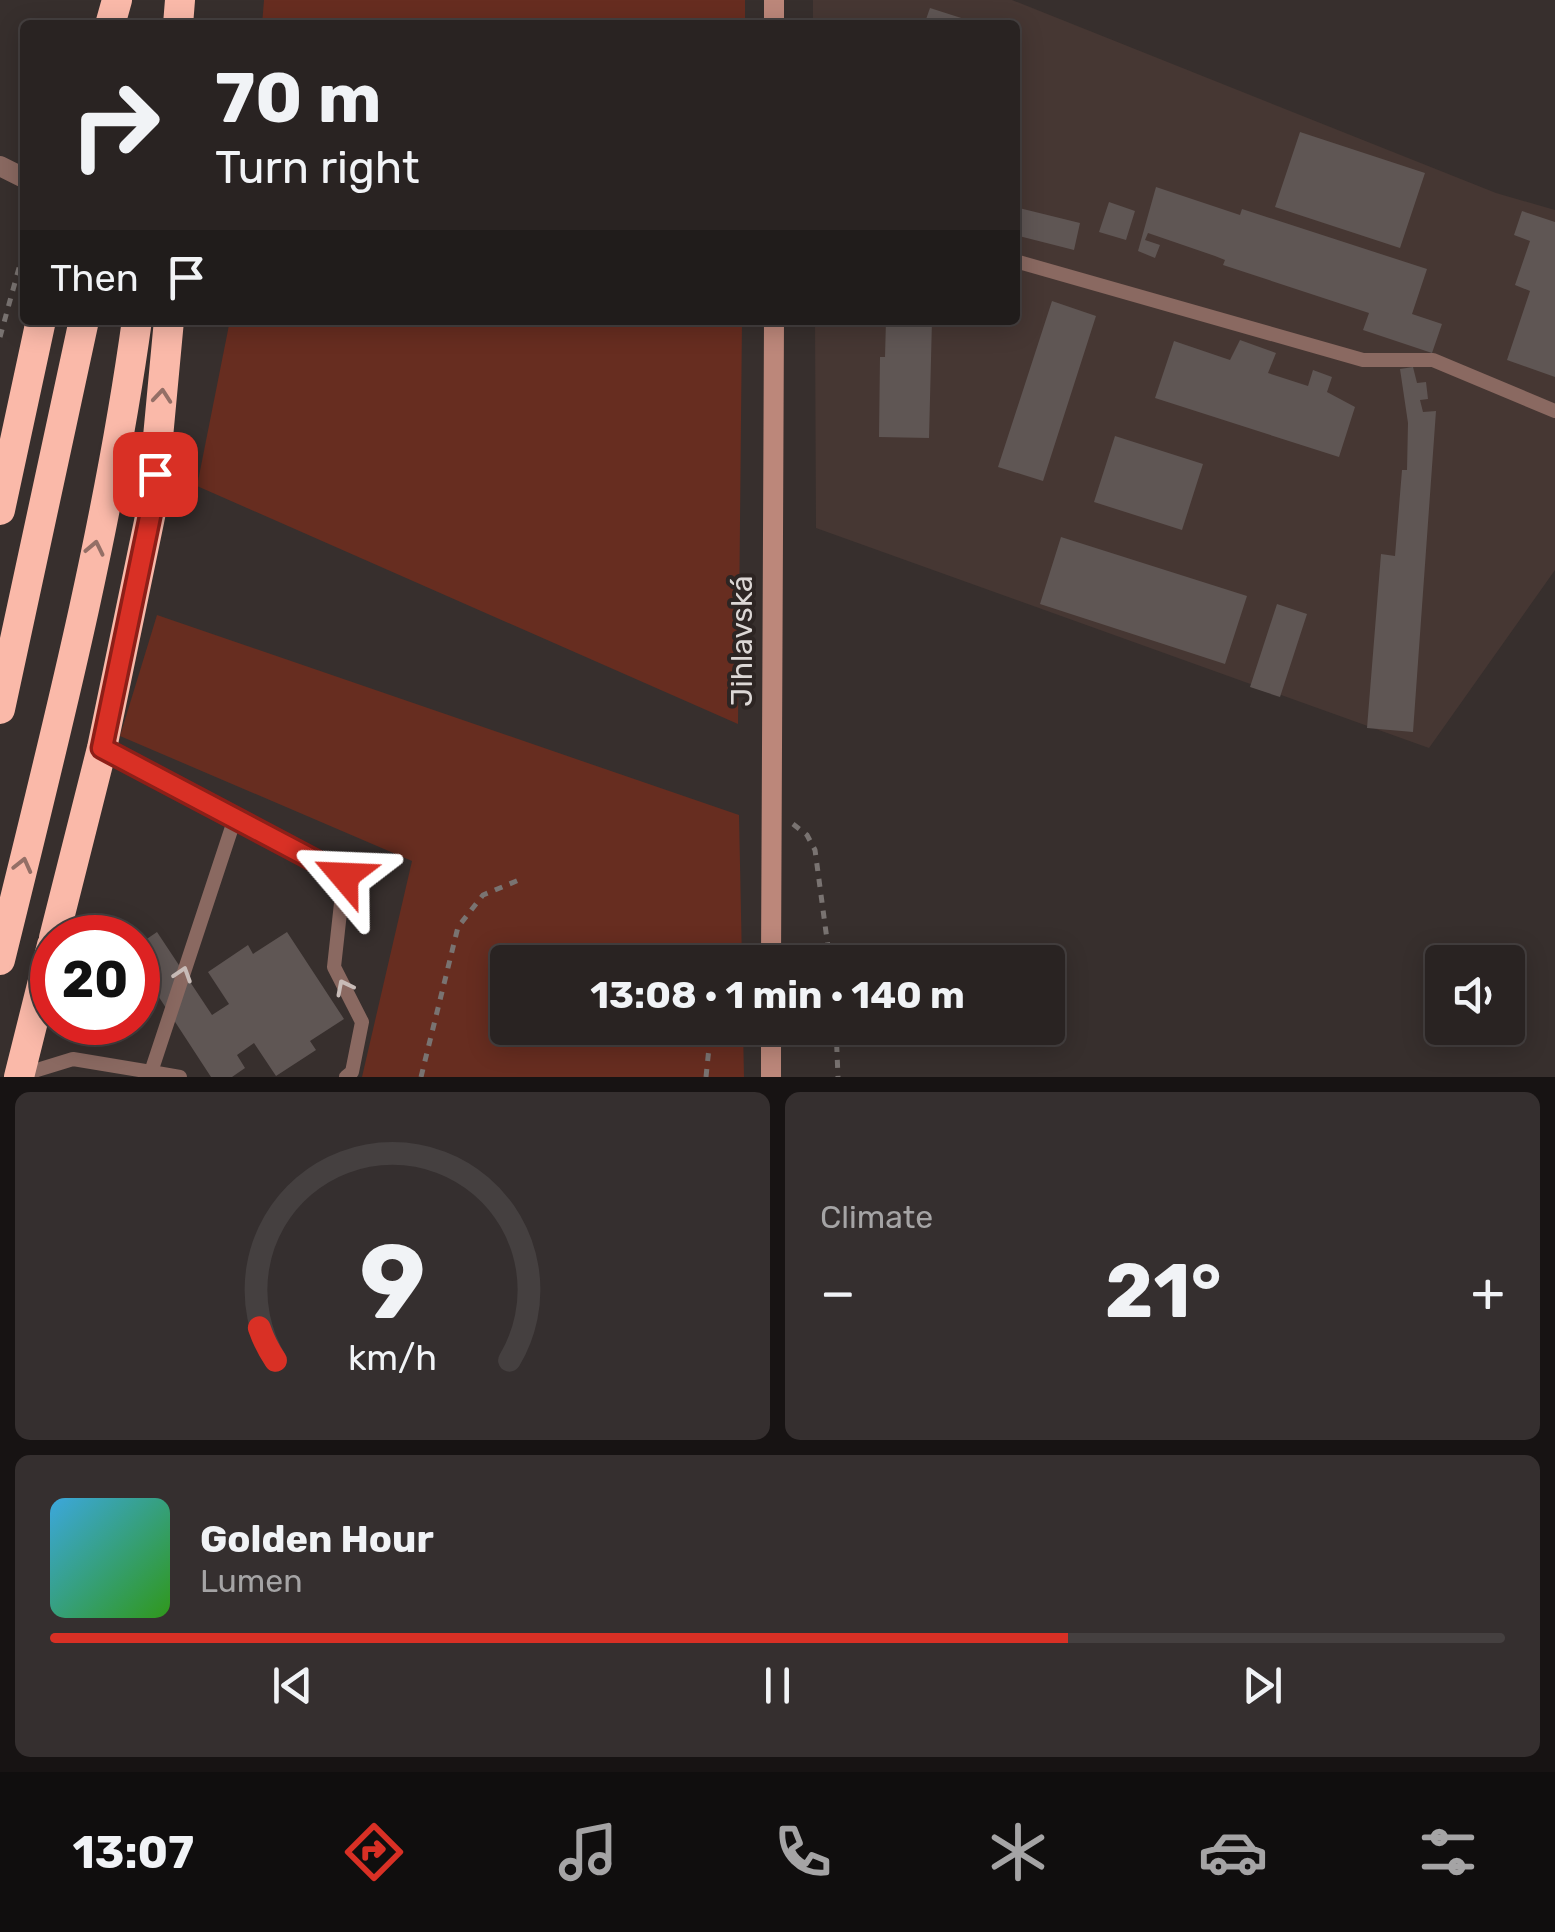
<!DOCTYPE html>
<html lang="en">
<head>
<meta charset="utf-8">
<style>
  body { margin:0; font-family:Rubik,sans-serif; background:#352f2f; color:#f1f3f6; height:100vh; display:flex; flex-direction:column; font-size:38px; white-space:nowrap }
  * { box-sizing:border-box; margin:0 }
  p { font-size:32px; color:#a5a4a5 }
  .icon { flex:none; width:55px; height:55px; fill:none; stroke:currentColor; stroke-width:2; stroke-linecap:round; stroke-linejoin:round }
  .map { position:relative; height:1077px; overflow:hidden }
  .panel { display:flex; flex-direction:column; gap:15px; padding:15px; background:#171313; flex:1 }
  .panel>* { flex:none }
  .guide { position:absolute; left:20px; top:20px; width:1000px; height:305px; border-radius:10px; box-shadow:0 5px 25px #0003,0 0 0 2px #454040; background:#292322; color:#f1f3f6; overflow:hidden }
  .buttons { position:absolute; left:1425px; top:945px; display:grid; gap:20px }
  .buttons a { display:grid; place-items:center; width:100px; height:100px; border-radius:10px; background:#292322; box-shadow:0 5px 25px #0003,0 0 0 2px #454040; font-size:50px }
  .speed { position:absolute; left:30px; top:915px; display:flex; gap:20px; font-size:50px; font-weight:700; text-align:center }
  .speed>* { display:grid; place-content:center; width:130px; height:130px; border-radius:50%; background:#292322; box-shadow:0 5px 25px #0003,0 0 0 2px #454040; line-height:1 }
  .speed .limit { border:15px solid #d22; background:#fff; color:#111 }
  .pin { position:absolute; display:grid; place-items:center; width:85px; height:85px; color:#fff; margin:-42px; border-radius:20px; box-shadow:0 5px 15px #0006 }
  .me { position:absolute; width:110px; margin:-55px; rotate:296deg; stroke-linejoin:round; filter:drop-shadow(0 0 8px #0008) }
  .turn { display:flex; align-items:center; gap:35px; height:210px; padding:0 30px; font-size:45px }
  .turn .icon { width:130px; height:130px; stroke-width:2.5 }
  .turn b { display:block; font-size:70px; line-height:85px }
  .then { display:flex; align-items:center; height:95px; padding:0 30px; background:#0003; gap:20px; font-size:38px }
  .big { font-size:75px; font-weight:700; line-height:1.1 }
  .panel .tile { flex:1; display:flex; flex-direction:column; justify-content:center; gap:15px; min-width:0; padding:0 35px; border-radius:15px; background:#352f2f }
  .panel .dial { align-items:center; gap:0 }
  .dial svg { height:260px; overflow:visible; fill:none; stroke:#454040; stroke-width:7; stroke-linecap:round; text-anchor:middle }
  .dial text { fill:#f1f3f6; stroke:none }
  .song { display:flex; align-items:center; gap:30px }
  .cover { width:120px; height:120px; border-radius:15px; background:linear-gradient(135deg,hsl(200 70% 55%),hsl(110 70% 35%)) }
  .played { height:10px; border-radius:5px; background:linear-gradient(90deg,#d93025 70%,#454040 70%) }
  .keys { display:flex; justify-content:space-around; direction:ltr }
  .heat { display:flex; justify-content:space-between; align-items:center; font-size:55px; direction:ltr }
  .panel .tiles { flex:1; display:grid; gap:15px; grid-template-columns:1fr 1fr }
  .tile:last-child { grid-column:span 2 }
  .trip { position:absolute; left:490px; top:945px; width:575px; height:100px; border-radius:10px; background:#292322; box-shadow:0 5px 25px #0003,0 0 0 2px #454040; font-weight:700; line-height:100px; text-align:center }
  .tab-bar { display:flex; height:160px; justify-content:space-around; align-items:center; background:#100e0e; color:#a5a4a5 }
  .tab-bar .icon { width:70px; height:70px }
  .tab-bar .selected { color:#d93025 }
  .tab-bar b { font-size:45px; color:#f1f3f6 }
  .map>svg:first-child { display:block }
  .built { fill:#463733 }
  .green { fill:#672d20 }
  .building { fill:#5f5654 }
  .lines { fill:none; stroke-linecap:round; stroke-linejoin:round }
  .path { stroke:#797371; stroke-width:5; stroke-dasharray:8 8; stroke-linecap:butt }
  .service { stroke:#8a6961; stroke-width:14 }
  .minor { stroke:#8a6961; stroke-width:20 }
  .secondary { stroke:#bc877a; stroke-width:20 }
  .motorway { stroke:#fab9a9; stroke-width:30 }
  .oneway { stroke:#946f66 }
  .oneway2 { stroke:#c8bcb8 }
  .route-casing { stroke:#8d1f18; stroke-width:25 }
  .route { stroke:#d93025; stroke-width:18 }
  .labels { text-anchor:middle; stroke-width:8; stroke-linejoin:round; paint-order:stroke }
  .street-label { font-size:30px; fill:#dcd7d5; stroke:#2d2523 }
</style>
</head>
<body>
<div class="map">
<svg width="1555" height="1077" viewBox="0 0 1555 1077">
  <rect width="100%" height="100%" fill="#372f2d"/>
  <path class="built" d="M813,0H1012L1496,193L1555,210V570L1429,748L816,528L815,320H1015V25H813Z"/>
  <path class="green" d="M264,0H745V25H262Z
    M230,320H742L738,724L197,486Z
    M157,615L739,815L742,962H508V1028H743L744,1077H362L412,861L120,736Z"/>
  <path class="building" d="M930,8L980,24V25H924Z
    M1300,132L1425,173L1400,248L1275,207Z
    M1156,187L1240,215L1242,209L1427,269L1412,314L1442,324L1432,353L1363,330L1369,313L1223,265L1225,260L1215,256L1148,233L1145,240L1160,245L1155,258L1138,251Z
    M1109,202L1135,211L1126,240L1099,232Z
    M1015,207L1080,223L1074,250L1015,235Z
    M1522,211L1555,222V377L1507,360L1530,291L1515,285L1530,241L1514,235Z
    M1052,301L1096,316L1043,481L998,467Z
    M886,320H932L929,438L879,437L880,357H885Z
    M1240,340L1276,353L1268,373L1308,386L1313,370L1332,377L1327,392L1355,407L1339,457L1155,398L1174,341L1230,360Z
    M1413,367L1417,383L1426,382L1428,399L1420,400L1423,412L1436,411L1413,732L1367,728L1381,554L1395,556L1402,470H1407L1408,423L1400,369Z
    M1115,436L1203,464L1182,530L1094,502Z
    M1061,537L1247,596L1225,664L1040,604Z
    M1277,604L1307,614L1280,697L1250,687Z
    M157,932L212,1015L229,1004L208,972L248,945L253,954L287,932L344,1019L310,1041L316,1050L276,1076L254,1043L237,1055L245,1068L232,1077H211L138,965V945Z"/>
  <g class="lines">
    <path class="path" d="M0,337L25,246
      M793,824L807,835L815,850L830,962
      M836,1028L838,1077
      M421,1077L458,927L483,895L519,880
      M706,1077L711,1028"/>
    <path class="service" d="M1015,261L1363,360H1433L1555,411
      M234,821L344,876L334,967L362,1022L352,1072L346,1077
      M151,1072L180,1077
      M21,1075L73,1059L151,1072L234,821L102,748"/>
    <path class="minor" d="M0,166L22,177"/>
    <path class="secondary" d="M774,0V25
      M771,962L774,320
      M771,1028V1077"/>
    <path class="motorway" d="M110,25L117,0
      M178,25L180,0
      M0,510L41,320
      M0,709L84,320
      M54,938L102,748L151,512L169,320
      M0,960C52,748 107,536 137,320
      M19,1077L52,945"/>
  </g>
  <defs><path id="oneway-chevron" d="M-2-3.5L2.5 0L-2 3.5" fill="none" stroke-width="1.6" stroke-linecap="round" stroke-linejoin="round" transform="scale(2.5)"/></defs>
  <g class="oneway">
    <use href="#oneway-chevron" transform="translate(162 396) rotate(-85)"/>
    <use href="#oneway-chevron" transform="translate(95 548) rotate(-78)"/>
    <use href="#oneway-chevron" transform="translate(23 865) rotate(-76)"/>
  </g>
  <g class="oneway2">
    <use href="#oneway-chevron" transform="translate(183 974) rotate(-72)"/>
    <use href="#oneway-chevron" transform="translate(344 987) rotate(-117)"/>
  </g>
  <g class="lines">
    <g class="route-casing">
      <path id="route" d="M155,474L151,512L102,748L344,876"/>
    </g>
    <use href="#route" class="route"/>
  </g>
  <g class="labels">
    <g class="street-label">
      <text transform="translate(742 641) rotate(-90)" y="10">Jihlavská</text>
    </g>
  </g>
</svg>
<div class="buttons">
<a><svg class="icon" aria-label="sound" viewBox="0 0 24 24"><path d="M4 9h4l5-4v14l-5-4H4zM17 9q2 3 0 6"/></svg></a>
</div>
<div class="speed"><div class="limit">20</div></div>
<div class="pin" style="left:155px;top:474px;background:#d93025"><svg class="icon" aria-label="arrive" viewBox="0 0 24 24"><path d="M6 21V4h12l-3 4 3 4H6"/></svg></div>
<svg class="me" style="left:344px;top:876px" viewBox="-20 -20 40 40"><path d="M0-17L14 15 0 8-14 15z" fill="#d93025" stroke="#fff" stroke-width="4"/></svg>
<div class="trip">13:08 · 1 min · 140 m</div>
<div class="guide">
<div class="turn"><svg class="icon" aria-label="right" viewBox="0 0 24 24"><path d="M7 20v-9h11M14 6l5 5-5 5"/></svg><div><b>70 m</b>Turn right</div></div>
<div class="then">Then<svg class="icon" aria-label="arrive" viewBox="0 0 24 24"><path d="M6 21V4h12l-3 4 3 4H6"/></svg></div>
</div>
</div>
<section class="panel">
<div class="tiles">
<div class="tile dial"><svg viewBox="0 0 100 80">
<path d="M14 69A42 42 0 1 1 86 69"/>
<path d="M14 69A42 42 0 0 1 9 59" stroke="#d93025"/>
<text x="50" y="56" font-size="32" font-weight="700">9</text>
<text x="50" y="72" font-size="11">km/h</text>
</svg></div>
<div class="tile"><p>Climate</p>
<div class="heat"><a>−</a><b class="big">21°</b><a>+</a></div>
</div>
<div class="tile">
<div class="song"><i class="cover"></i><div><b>Golden Hour</b><p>Lumen</p></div></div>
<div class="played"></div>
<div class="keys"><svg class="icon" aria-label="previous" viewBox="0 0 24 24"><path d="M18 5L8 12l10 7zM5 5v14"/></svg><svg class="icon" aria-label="pause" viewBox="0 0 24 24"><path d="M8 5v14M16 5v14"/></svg><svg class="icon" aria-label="next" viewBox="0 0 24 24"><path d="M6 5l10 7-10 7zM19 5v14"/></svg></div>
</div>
</div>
</section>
<nav class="tab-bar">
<b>13:07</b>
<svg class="icon selected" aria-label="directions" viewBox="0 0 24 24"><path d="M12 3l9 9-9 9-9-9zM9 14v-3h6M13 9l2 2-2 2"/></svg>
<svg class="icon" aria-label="music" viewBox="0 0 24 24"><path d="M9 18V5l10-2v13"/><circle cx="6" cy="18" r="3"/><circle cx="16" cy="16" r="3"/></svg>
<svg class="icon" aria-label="phone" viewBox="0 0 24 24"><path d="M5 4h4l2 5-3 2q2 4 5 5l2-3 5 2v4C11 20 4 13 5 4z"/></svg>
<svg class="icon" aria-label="climate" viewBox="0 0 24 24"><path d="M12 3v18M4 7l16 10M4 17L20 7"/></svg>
<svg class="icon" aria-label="car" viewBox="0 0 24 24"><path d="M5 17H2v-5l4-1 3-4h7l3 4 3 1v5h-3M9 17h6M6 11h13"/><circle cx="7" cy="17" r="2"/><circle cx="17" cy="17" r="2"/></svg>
<svg class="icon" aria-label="filters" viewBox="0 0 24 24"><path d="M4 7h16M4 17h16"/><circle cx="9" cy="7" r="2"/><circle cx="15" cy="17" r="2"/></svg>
</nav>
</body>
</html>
